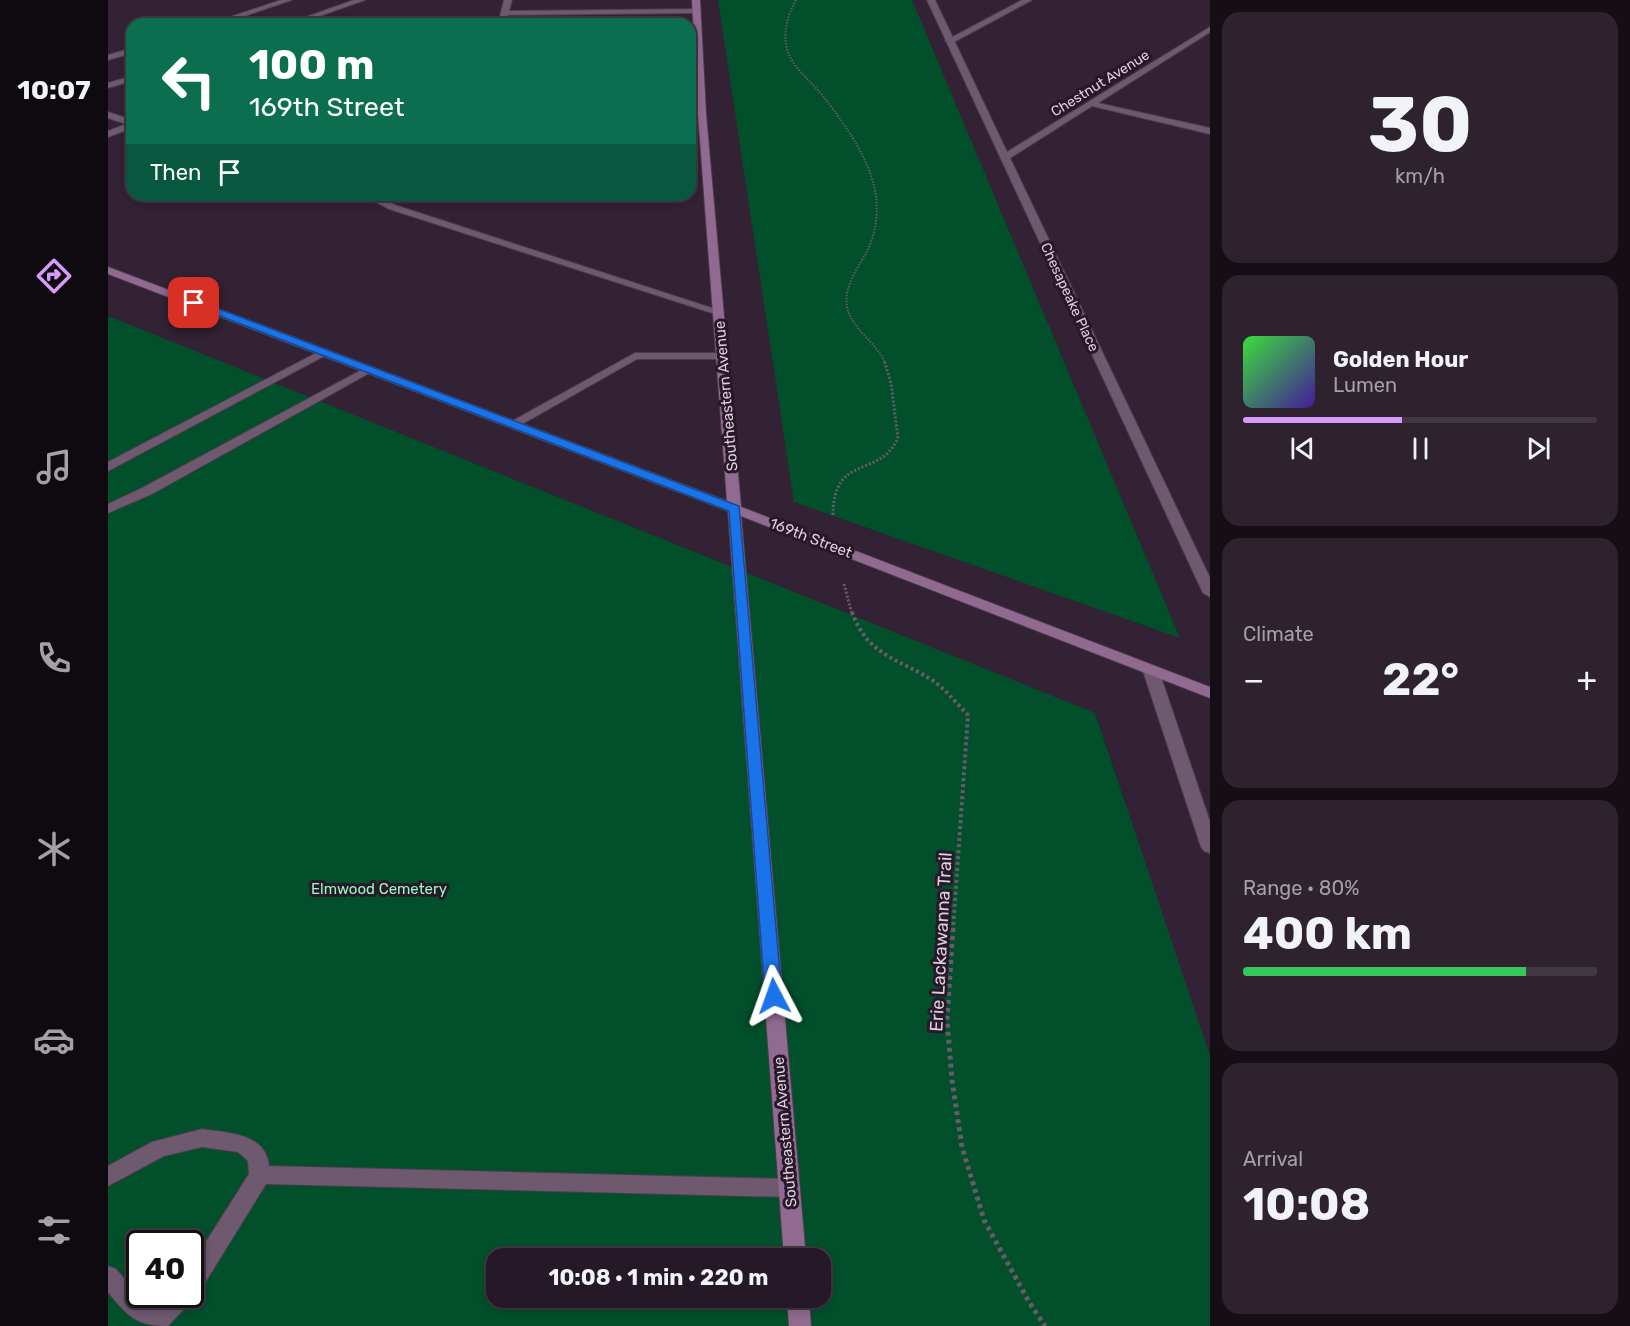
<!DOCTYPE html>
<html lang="en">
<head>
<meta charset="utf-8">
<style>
  body { margin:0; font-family:Rubik,sans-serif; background:#2e222f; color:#f1f3f6; height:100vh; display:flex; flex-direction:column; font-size:22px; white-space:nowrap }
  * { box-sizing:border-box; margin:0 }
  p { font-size:20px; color:#a4a0a7 }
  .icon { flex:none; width:33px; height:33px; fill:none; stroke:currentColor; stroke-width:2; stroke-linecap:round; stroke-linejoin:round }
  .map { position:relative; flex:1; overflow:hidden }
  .side { display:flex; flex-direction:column; gap:12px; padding:12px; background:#150e15; width:420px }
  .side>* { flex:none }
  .hud { position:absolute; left:18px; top:18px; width:570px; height:183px; border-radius:18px; box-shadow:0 3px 9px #0003,0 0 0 2px #423844; background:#0b6e4f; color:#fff; overflow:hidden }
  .speed { position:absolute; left:18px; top:1230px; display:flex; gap:12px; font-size:30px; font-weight:700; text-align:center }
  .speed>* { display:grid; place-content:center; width:78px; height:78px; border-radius:50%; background:#261927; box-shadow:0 3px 9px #0003,0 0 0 2px #423844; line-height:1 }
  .speed .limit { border:3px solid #111; border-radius:9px; background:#fff; color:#111 }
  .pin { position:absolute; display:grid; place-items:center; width:51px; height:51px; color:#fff; margin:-26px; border-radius:12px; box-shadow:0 3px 9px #0006 }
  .me { position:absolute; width:66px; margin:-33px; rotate:356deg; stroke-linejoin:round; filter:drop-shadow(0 0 4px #0008) }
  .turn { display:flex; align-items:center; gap:21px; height:126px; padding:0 24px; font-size:27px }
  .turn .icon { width:78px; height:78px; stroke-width:2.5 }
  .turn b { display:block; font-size:42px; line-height:51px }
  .then { display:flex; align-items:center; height:57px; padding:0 24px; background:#0003; gap:12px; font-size:22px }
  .big { font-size:45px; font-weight:700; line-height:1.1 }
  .side .tile { flex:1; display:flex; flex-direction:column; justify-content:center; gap:9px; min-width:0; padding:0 21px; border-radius:18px; background:#2e222f }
  .side .dial { align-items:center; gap:0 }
  .dial b { font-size:78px; line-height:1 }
  .song { display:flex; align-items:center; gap:18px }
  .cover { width:72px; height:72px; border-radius:9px; background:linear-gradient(135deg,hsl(120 70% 55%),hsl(260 70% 35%)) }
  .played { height:6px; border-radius:3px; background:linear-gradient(90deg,#d79bf9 45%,#423844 45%) }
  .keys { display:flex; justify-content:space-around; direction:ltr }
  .heat { display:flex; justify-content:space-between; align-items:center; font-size:33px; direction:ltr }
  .charge { height:9px; border-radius:4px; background:linear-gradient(90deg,#34c759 80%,#423844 0) }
  .trip { position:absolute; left:378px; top:1248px; width:345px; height:60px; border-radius:18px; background:#261927; box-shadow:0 3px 9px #0003,0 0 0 2px #423844; font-weight:700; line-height:60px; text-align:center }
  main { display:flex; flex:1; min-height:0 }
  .dock { display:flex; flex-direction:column; width:108px; justify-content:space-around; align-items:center; background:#0f0a10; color:#a4a0a7 }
  .dock .icon { width:42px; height:42px }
  .dock .active { color:#d79bf9 }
  .dock b { font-size:27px; color:#f1f3f6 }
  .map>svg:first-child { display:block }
  .green { fill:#024f2c; fill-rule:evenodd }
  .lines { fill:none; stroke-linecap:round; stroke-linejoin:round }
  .lane-casing { stroke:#4c3d4d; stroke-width:2 }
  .street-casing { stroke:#4c3d4d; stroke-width:2 }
  .secondary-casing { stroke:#4c3d4d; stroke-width:2 }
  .path-far3 { stroke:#69596a; stroke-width:2; stroke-dasharray:1.5 1.5; stroke-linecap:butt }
  .path-far2 { stroke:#69596a; stroke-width:3; stroke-dasharray:2 2; stroke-linecap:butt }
  .path-far1 { stroke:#69596a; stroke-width:4; stroke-dasharray:3 3; stroke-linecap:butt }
  .path { stroke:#69596a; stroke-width:5; stroke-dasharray:4 4; stroke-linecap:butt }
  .lane { fill:#6e596f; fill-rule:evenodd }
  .street { fill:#6e596f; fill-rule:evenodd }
  .secondary { fill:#906a90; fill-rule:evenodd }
  .route { fill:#1a73e8; stroke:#114b97; stroke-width:1.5 }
  .labels { text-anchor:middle; stroke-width:6; stroke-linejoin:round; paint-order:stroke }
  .far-street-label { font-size:14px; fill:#dcd0dc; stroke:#29172a }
  .street-label { font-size:15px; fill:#dcd0dc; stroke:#29172a }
  .park-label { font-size:15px; fill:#95fcbe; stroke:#29172a }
  .near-street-label { font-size:18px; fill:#dcd0dc; stroke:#29172a }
</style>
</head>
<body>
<main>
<nav class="dock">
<b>10:07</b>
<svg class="icon active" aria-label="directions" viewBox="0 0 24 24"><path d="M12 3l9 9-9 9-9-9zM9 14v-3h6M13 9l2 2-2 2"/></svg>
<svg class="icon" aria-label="music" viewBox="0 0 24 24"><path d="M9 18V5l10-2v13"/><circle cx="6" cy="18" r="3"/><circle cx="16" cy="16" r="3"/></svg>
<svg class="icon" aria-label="phone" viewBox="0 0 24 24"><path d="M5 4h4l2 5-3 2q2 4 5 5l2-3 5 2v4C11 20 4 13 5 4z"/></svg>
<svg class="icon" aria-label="climate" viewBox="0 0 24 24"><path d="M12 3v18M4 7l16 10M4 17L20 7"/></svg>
<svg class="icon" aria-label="car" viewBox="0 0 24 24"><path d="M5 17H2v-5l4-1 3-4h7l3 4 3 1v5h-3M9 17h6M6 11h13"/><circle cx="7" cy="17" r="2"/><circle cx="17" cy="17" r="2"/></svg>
<svg class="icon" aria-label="filters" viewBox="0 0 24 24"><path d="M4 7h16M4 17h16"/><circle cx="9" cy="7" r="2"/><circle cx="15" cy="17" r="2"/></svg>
</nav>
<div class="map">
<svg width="1102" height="1326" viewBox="0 0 1102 1326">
  <rect width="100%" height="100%" fill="#332134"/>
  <path class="green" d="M610,0H804L1072,638L686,502Z
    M0,316L987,713L1102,1056V1326H0ZM32,1244H82V1294H32ZM388,1258H712V1298H388Z"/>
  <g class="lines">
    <g class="lane-casing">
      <path id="lane" d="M173,0H184L113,24H101Z
        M396,0H404L401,11L589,9L593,11L589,13L400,15L398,24H390Z
        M914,0H924L844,43L837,41Z
        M24,48V53L0,60V55Z
        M582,86L597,88L582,90Z
        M0,112L24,120V128L0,137V131L18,124L0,118Z
        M255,195H267L287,205L616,312L611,315L607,314L281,209Z
        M216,349L222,352L220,354L0,471V462Z
        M527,353H614L620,356L614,359H529L409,427H401L399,424Z
        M261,366L267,369L265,371L44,494L0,513V504L34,488Z
        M1043,666L1051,671L1102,822V853L1096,851L1093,847L1035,671Z
        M94,1129C120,1133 158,1133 161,1166L681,1179L688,1182L692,1188L688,1194L681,1197L158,1184L90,1294L60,1326C29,1326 20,1317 0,1292V1266L8,1269L32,1297L48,1307L60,1294H82V1267L141,1174L140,1161L130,1152L94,1147L56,1156L0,1186V1166L44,1142Z"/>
    </g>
    <g class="street-casing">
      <path id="street" d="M246,0H257L189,24H178Z
        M819,0H827L899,152L1102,27V32L990,103L1102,128V134L984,106L902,158L1102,578V597L1095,593Z
        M24,76V81L0,88V83Z
        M582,111H594L598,114L594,117H582Z"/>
    </g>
    <g class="secondary-casing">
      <path id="secondary" d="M584,0H592L598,114L633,507L1102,687V698L633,516L698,1258H676L620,511L0,274V267L619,501L590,114Z
        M679,1298H701L703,1326H681Z"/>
    </g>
    <path class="path-far3" d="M688,0C679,16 674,34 680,52C686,69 703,81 714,95C731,116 747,139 758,163C772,193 773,226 757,255C748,270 736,288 739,306C742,328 768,342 777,362"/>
    <path class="path-far2" d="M725,515C725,453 772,479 790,438L783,383L776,360
      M736,584L744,614"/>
    <path class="path-far1" d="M744,612C760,657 791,658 827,682C839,691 849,704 860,715L845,930"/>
    <path class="path" d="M845,928L839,1019L844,1080L854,1147L876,1220L921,1302L937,1326"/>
    <use href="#lane" class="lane"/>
    <use href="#street" class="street"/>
    <use href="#secondary" class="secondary"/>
  </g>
  <path class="route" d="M83,301H90L631,506L674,996L672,1001L666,1002L660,1001L657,996L621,511L83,305Z"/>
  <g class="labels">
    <g class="far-street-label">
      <text transform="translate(992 83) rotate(-32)" y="5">Chestnut Avenue</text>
      <text transform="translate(962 297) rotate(65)" y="5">Chesapeake Place</text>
    </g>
    <g class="street-label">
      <text transform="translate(618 396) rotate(-95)" y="5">Southeastern Avenue</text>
      <text transform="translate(703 538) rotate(21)" y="5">169th Street</text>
      <text transform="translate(677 1132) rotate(-95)" y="5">Southeastern Avenue</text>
    </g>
    <g class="park-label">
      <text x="271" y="894">Elmwood Cemetery</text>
    </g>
    <g class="near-street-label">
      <text transform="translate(833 942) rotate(-87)" y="6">Erie Lackawanna Trail</text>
    </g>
  </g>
</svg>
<div class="speed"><div class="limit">40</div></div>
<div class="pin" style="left:86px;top:303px;background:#d93025"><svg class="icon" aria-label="arrive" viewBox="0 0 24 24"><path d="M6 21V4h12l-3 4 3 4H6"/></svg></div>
<svg class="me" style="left:666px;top:996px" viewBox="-20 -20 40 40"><path d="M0-17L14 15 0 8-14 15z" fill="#1a73e8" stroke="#fff" stroke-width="4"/></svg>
<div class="trip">10:08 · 1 min · 220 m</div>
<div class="hud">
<div class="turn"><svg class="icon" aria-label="left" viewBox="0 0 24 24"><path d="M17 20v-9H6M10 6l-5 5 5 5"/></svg><div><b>100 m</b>169th Street</div></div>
<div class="then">Then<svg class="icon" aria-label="arrive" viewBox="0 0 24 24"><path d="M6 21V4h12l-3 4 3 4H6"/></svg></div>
</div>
</div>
<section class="side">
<div class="tile dial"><b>30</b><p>km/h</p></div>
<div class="tile">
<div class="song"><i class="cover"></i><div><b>Golden Hour</b><p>Lumen</p></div></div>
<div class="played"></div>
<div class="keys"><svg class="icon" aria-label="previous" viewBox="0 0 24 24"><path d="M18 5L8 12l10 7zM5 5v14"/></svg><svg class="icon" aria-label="pause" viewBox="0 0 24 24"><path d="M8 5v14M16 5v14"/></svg><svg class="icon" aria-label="next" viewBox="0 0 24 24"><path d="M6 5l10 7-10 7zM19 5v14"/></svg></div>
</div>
<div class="tile"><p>Climate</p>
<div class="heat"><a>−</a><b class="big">22°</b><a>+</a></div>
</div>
<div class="tile"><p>Range · 80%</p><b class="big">400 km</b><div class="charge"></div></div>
<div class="tile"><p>Arrival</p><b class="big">10:08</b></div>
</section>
</main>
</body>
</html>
